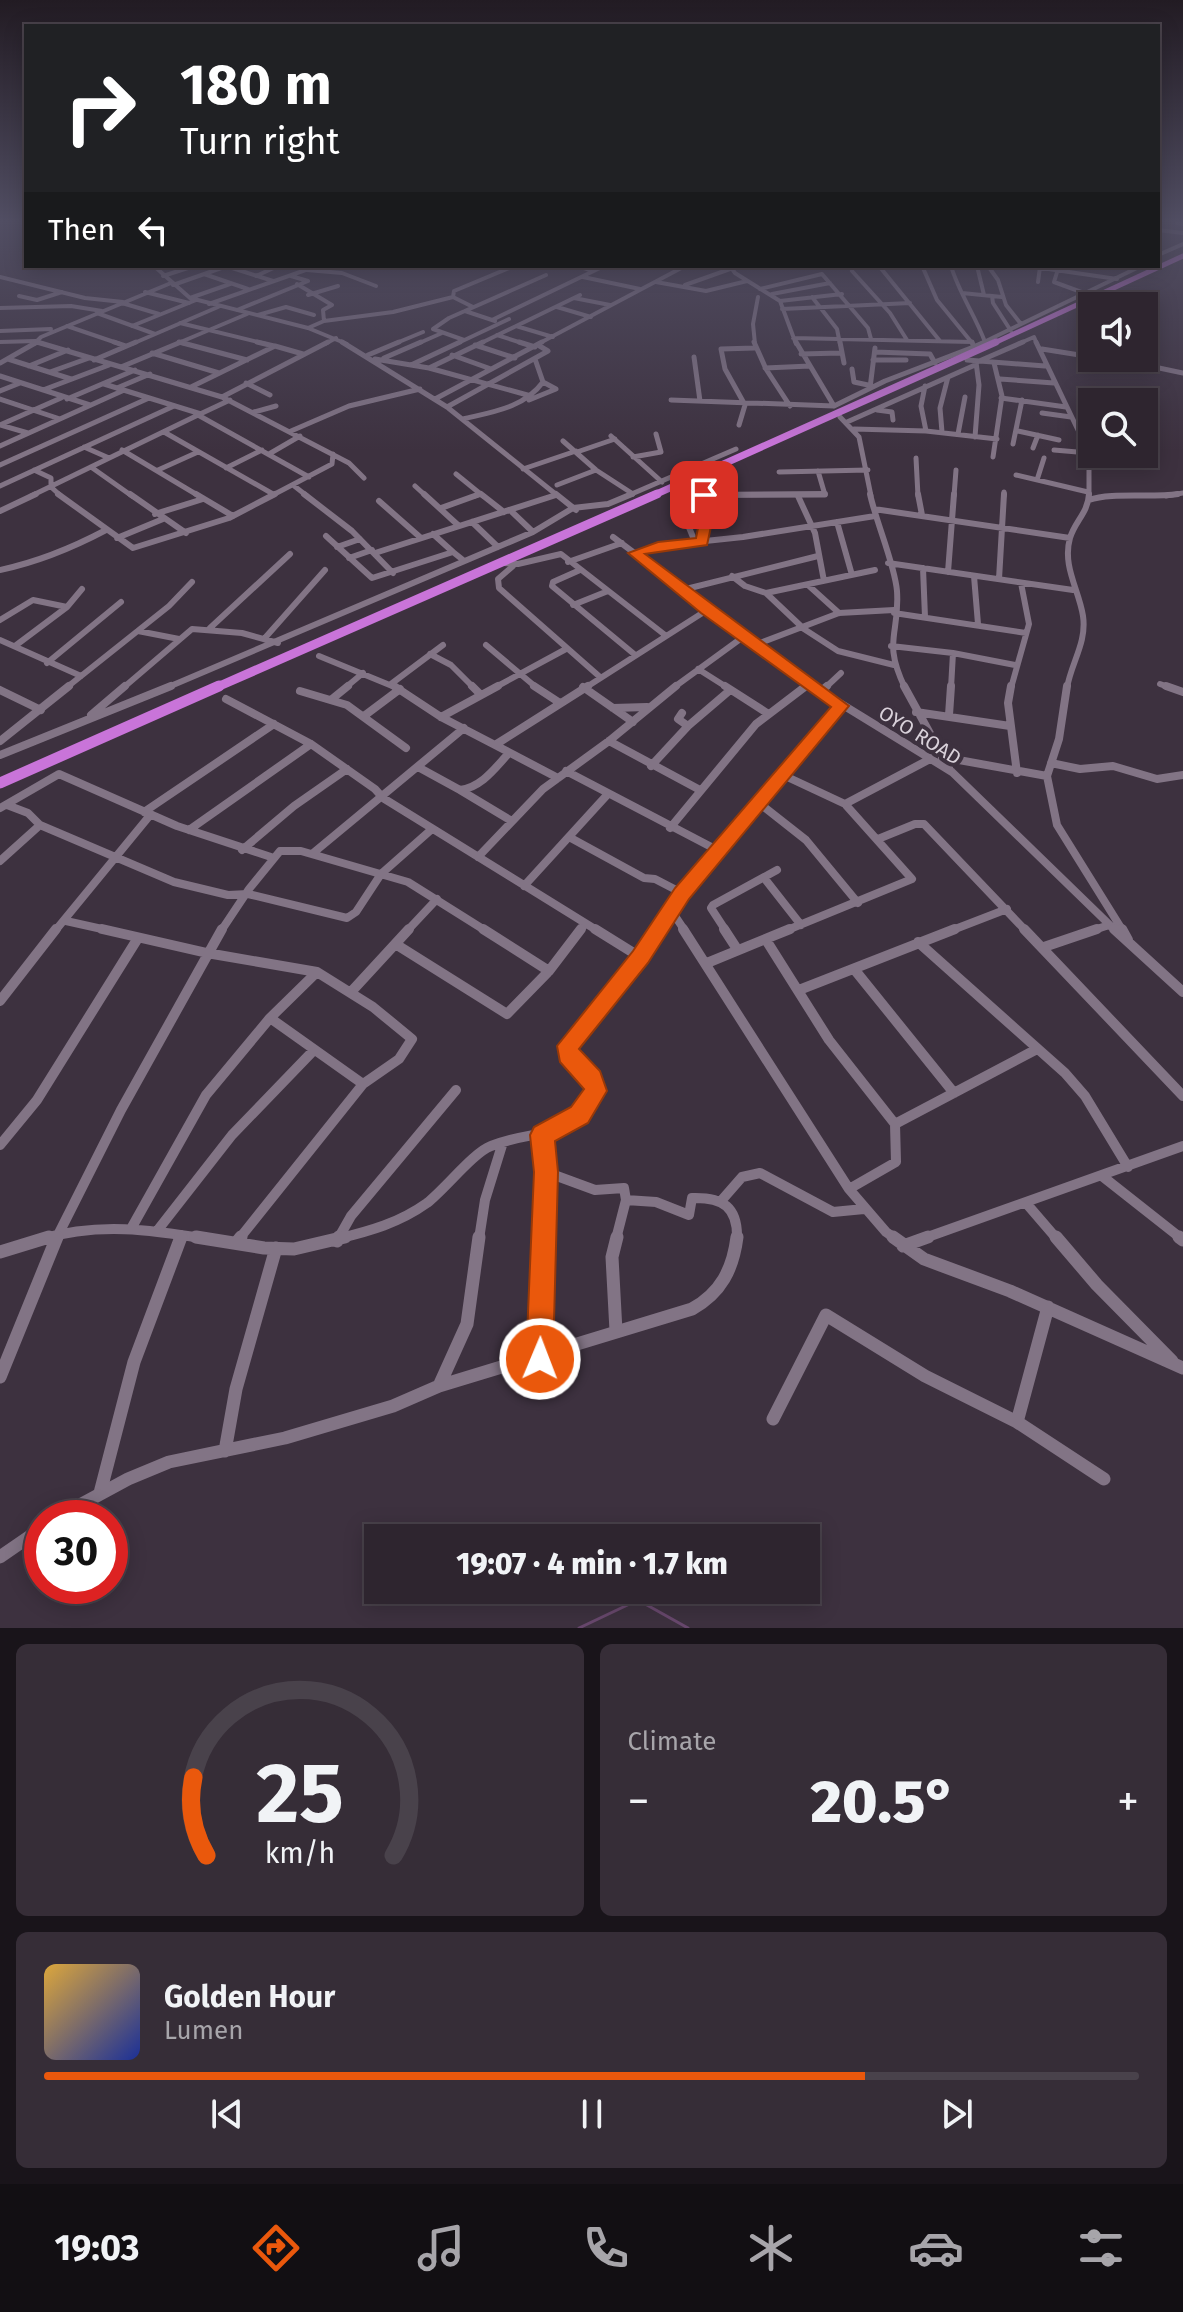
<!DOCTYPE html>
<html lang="en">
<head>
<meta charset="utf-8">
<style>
  body { margin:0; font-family:"Fira Sans",sans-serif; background:#362d37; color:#f1f3f6; height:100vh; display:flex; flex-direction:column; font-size:30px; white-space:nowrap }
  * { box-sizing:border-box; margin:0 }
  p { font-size:26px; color:#a7a5aa }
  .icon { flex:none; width:44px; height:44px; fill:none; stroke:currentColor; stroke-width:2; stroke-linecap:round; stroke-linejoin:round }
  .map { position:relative; height:1628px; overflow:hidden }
  .sheet { display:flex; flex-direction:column; gap:16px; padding:16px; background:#19141a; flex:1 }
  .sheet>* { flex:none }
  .banner { position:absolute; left:24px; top:24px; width:1136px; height:244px; border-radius:0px; box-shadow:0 4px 20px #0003,0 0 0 2px #49424b; background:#202124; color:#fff; overflow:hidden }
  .controls { position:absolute; left:1078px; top:292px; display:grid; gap:16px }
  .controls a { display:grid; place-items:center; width:80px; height:80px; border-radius:0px; background:#2e252f; box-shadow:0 4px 20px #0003,0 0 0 2px #49424b; font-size:40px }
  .speed { position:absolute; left:24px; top:1500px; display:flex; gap:16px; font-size:40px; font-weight:700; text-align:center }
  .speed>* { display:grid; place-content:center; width:104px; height:104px; border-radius:50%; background:#2e252f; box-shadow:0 4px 20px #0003,0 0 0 2px #49424b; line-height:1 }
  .speed .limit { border:12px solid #d22; background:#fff; color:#111 }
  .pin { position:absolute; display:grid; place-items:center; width:68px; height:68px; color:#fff; margin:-34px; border-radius:16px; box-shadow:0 4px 12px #0006 }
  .me { position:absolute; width:88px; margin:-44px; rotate:1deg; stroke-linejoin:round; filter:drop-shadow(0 0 6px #0008) }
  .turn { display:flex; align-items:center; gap:28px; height:168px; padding:0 24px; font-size:36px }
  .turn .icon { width:104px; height:104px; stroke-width:2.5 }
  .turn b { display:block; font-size:56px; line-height:68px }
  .then { display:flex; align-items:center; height:76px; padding:0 24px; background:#0003; gap:16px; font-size:30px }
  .big { font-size:60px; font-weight:800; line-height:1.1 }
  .sheet .widget { flex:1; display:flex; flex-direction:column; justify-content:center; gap:12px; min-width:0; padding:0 28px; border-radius:12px; background:#362d37 }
  .sheet .dial { align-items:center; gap:0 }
  .dial svg { height:208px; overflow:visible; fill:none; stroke:#49424b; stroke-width:7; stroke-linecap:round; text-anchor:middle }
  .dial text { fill:#f1f3f6; stroke:none }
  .song { display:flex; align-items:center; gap:24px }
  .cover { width:96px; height:96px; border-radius:12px; background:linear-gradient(135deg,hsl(40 70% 55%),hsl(230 70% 35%)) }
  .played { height:8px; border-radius:4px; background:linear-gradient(90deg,#ea580c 75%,#49424b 75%) }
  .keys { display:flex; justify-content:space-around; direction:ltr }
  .heat { display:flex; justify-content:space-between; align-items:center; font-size:44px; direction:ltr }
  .sheet .tiles { flex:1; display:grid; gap:16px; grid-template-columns:1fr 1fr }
  .widget:last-child { grid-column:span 2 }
  .trip { position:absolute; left:364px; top:1524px; width:456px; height:80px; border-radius:0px; background:#2e252f; box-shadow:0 4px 20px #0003,0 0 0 2px #49424b; font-weight:800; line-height:80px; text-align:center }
  .tabs { display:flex; height:128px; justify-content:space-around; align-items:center; background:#120f13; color:#a7a5aa }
  .tabs .icon { width:56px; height:56px }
  .tabs .active { color:#ea580c }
  .tabs b { font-size:36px; color:#f1f3f6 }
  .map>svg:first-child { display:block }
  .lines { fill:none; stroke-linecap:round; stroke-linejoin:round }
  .stream { stroke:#68486d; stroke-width:3 }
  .minor-far5 { stroke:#827485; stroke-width:4 }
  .minor-far4 { stroke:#827485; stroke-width:5 }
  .minor-far3 { stroke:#827485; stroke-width:6 }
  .minor-far2 { stroke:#827485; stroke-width:8 }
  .minor-far1 { stroke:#827485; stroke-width:10 }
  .minor { stroke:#827485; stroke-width:13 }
  .highway-far3 { stroke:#c974d9; stroke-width:5 }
  .highway-far2 { stroke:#c974d9; stroke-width:7 }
  .highway-far1 { stroke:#c974d9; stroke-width:9 }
  .highway { stroke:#c974d9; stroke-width:11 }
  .route { fill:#ea580c; stroke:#983908; stroke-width:2 }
  .labels { text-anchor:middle; stroke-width:8; stroke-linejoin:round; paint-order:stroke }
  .street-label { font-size:20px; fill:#d9d1da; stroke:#3d313f }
</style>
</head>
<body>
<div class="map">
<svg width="1183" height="1628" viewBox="0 0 1183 1628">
  <rect width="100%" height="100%" fill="#3d313f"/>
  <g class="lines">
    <path class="stream" d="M579,1628L638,1600L688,1628"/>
    <path class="minor-far5" d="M1177,223L1183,224
      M1158,230L1183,233
      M1158,255L1183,244
      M154,266L190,298L308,328L347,344
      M226,266L273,281
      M578,266L593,271
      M730,266L735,273L780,301L796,344
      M879,266L940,341
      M951,266C959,293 975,315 985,342
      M977,266L984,295
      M988,266L998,280L1006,305L1021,324
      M1028,266L1117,279
      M923,268L937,300L973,344
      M1058,269L1054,282L1084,293
      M307,270L342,273L376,286
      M852,271L890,313L907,340
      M204,274L248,289
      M163,276L194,266
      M256,276L278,266
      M0,277L85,298L123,302
      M583,277L640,289
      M656,282L706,291L747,281
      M1038,282L1040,267
      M297,284L332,305L323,310L324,321
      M173,285L227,266
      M685,285L730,269
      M760,289L822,274L868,328L871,339
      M145,292L189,303
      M962,293L1002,297
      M772,294L830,283
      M308,295L338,286
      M19,296L37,300L62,292
      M992,296L993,303L1011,331
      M453,297L473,307
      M812,297L837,329L840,344
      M190,298L230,284
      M574,298L610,305
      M780,301L842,294
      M122,303L159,314
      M209,304L317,266
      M557,307L591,317
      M0,308L71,306L102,311
      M782,309L910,303
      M237,310L308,281L291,276
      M465,311L495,321
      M97,313L155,334
      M258,315L286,307L314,315
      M492,320L604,266
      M180,323L266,344
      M67,326L120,344
      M132,326L196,300
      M516,326L553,337
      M308,328L324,321L393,312L453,297L454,291L514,266
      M0,331L51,329
      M497,335L525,344
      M793,338L972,342
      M464,340L433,329L449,318L546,275
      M0,342L36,341
      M37,342L44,344
      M179,342L186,344
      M34,344L41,337L171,283
      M132,344L218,307
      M176,344L247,314
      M325,344L336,338
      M394,344L423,332
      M417,344L442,333
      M456,344L509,319
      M479,344L580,295
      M538,344L685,266
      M755,344L753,324L758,297
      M980,344L1141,266
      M1018,344L1034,337L1037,344"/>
    <path class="minor-far4" d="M37,342L222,397
      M114,342L126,346
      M179,342L247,360
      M257,342L274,346
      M328,342L222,397L349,463L364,478
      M342,342L447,407L558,496
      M519,342L535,347
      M754,342L766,369L790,406
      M796,342L834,406
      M840,342L844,363
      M972,342L973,345
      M1036,342L1089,453V496
      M475,345L515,358
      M971,348L985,342
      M1042,349L1092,357
      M875,352L930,354L935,363
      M152,353L219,373
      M801,354L840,353
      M368,355L399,342
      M452,355L491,369
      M694,357L700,401
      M384,358L421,342
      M1112,358L1183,373
      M8,359L71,379
      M375,359L429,368L531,396
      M94,360L136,342
      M873,360H906
      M967,360L1045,366
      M977,362L1023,342
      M0,363L37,342
      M411,365L460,342
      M29,366L68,350
      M121,367L181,342
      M429,368L483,342
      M765,368L810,366
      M852,369L854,382L868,385
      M50,372L89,358
      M0,376L90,405
      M1000,379L1054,383
      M246,383L270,395
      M104,384L201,414
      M925,386L921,406L926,431
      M191,387L275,346L303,354
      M117,388L150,374
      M870,388L875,348
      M43,390L109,365
      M0,391L20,383
      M1001,398L1066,407
      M0,399L60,419
      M67,399L135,370
      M435,399L542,342
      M230,400L198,415L309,477
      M529,400L556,389L543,382
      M671,400L834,406L885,381L971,348L976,351
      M447,407L548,351L538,345
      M877,410L892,412L893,420
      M254,412L276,406
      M1042,413L1071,417
      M840,417L859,437L871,496
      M463,419C492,412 524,408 543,382L535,359
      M847,422L975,365
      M0,425L61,398
      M0,425L28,433
      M739,425L745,405L725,369L721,349L754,348
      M854,429L926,431L997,439
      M291,431L349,406L420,389
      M1018,431L1059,440
      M164,432L273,494
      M942,432L940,408L948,377
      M958,434L965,397
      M611,436L662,482
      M975,437L979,385L976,362
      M563,441L596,470L633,494
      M1013,444L1022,400
      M0,446L122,391
      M84,447L109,458
      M1033,448L1038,435
      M122,450L199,496
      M1054,450L1089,453
      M577,452L615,439
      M269,454L300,436
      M633,457L661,452L656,434
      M993,457L1002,396L994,363
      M916,458L918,496
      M0,465L149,398
      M91,467L132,496
      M226,468L262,450
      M523,469L576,451
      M34,470L51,478V487L61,496
      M158,470L198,452
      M779,472L868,470
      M456,474L483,496
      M1016,475L1088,492
      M1037,480L1044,458
      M293,485L307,496
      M557,485L596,470
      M0,486L174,406
      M415,486L426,496
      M704,495H825L818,471
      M31,496L198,415
      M271,496L332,464L333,454
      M475,496L480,494
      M627,496L736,449
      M704,496L703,488L723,477
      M954,496L956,470
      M1004,496V492
      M1166,496L1183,493"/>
    <path class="minor-far3" d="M58,494L133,548L229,518L275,494
      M130,494L186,533
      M196,494L233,516
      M304,494L352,531L393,573
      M424,494L459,526
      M481,494L504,512
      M556,494L576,510
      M870,494C876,522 895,565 897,591C900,635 882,640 905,688
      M918,494L922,515
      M704,495L825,494
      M798,496L815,533L824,581
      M1089,500C1111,492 1151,498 1178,494
      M379,501L421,538
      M441,508L480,494
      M874,509L1070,538
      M510,510L533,532
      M0,511L36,494
      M155,514L203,499
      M472,522L498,547
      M837,522L852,575
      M688,525L695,542
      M433,534L453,552
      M326,536L372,578L453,552L463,560
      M613,537L815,688
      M117,538L163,519
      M702,542L707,513L704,494
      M337,547L360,539
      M375,553L556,495
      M635,553L658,546L743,537L875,516
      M349,558L372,550
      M568,562L622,543
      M504,563L518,564L561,554L665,635
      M888,563L1073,590
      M513,566L498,579L499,588L600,677
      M923,568L925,617
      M0,570C38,562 72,548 106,530
      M580,570L553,582L552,586L634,654
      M948,572L954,494
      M732,576L745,586L766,593L804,629L838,651L894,665
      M974,576L978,624
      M999,579L1004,494
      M808,585L839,613
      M682,590L818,556
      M766,593L875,570
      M573,605L608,591
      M894,613L1026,633
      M0,620L33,600L67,607
      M210,628L290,554
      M138,631L179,639
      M264,639L325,570
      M0,640L81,676
      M486,645L537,688
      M755,645L839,613L894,610
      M15,646L67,607L82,589
      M891,646L953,653L1015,665
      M430,654L451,665L474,688
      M319,656L397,688
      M47,663L121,602
      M698,669L728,688
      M391,684L443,645
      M1160,684L1171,688
      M66,688L169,606L192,582
      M123,688L192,629L242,633L278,643
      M166,688L533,532L573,508L608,504L632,494
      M345,688L363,673
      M494,688L566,649
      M585,688L707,610
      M673,688L743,637
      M804,688L809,684
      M825,688L841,673
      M951,688L953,653
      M1011,688L1029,624L1021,583
      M1067,688C1071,663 1087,643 1083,616C1079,590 1062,566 1070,538C1075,521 1088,513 1089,494"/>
    <path class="minor-far2" d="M394,686L441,717L495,745L588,686
      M472,686L480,694
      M534,686L560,703
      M725,686L767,713
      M812,686L952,772L1116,931
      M904,686L949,768
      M1011,686L1008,703L1017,773
      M1067,686L1059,739L1047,776L1057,825L1123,931
      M1166,686L1183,692
      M583,687L633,722
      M0,690L41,710
      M300,691L347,705L406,748
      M820,692L827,686
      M226,699L311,744L375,789L383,798L598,931
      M332,699L348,686
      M613,708L647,707
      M916,712L1010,726
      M682,713L678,719L688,726
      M91,715L125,686
      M949,715L951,686
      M364,716L400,689
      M441,717L498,686
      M0,741L69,686
      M609,741L700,790
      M495,745L558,778
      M0,755L171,686
      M942,757L1047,776
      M1051,763L1080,769L1113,766L1157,779L1183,775
      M651,766L688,726L729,691
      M418,767L460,790C482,787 495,768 509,753
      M566,771L719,851
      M783,775L845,804L912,879L785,931
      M460,790L510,820
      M759,803L806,840L858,903
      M845,804L932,758
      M7,805L28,813L40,825
      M0,808L59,774L177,826L274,858
      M144,812L274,724
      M670,828L756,724L806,686
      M189,830L311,744
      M569,837L644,878L655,879L682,893
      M878,839L915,824H924L1026,931
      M242,850L294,806L347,769
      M312,854L464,728
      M478,857L543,789L609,741L676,686
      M0,861L40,825L174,882L228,895L248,894L347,918L356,912L381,874L432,829
      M765,879L801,925
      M524,886L607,795
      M671,910L685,931
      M66,921L111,931
      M55,931L151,814
      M221,931L249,889L280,851H301L408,882L486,931
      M407,931L437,899
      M579,931L585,924
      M657,931L682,893L841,706
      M726,931L711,908L713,905L777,870
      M950,931L1007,909
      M1091,931L1109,925"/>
    <path class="minor-far1" d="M102,929L207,953L317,972L373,1007L412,1039L399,1059L363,1084L239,1239
      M483,929L549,971
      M595,929L640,957
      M683,929L849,1189L886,1232L896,1239
      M724,929L737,949
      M1024,929L1183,1096
      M1114,929L1183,992
      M1122,929L1128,940
      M766,940L829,1040L895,1124L896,1162L849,1189
      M918,942L1065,1073L1085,1096L1128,1167
      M397,945L507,1014L549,971L581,929
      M1044,947L1097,929
      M707,963L790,929
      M854,969L954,1093
      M799,990L955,929
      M351,992L409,929
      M0,1001L56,929
      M270,1018L363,1084
      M895,1124L1037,1049
      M542,1135L546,1172L544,1239
      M0,1145L37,1100L138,938
      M546,1172L595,1190L624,1188L626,1200L616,1239
      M1102,1176L1182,1239
      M626,1200L656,1202L689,1215L692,1198C723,1197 738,1207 737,1239
      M721,1201L742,1177L760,1173L833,1212L864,1209
      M1026,1203L1057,1239
      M132,1227L206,1095L270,1018L317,972
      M157,1231L232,1135L314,1050
      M42,1239C99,1222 151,1230 208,1239
      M56,1239L121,1110L222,929
      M180,1239L182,1235
      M337,1239C370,1231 399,1223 427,1203C445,1189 474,1152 491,1146C543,1126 557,1146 596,1091L592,1079L568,1055V1046L640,957L658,929
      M338,1239L351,1216L456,1090
      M479,1239L485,1200L503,1142
      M922,1239L1183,1146"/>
    <path class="minor" d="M196,1237L264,1248L294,1249L345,1237
      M893,1237L924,1259L1010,1291L1183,1368
      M1056,1237L1097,1285L1172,1361
      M1179,1237L1183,1240
      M337,1241L339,1237
      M237,1242L241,1237
      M903,1246L928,1237
      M0,1252L49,1237
      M616,1331L612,1257L617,1237
      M540,1359L544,1237
      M0,1377L57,1237
      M439,1386L467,1324L479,1237
      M773,1419L826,1315L925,1376L1017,1422L1104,1479
      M1017,1422L1048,1307
      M225,1451L236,1389L276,1248
      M100,1493L134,1362L181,1237
      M56,1518L128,1479L169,1462L285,1438L393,1406L439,1386L692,1309C721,1293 733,1269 737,1237
      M0,1557L42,1528"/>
    <path class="highway-far3" d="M992,344L1183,256"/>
    <path class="highway-far2" d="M652,496L996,342"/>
    <path class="highway-far1" d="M215,688L657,494"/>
    <path class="highway" d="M0,783L219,686"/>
  </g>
  <linearGradient id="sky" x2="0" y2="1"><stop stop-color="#221b23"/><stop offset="0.49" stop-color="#514e63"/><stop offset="1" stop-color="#514e63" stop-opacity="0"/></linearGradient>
  <rect width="1183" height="451" fill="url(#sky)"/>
  <path class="route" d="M700,493H708L714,513L707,545L645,554L849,706L689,899L648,963L579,1049L600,1071L607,1091L588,1123L555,1141L558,1172L553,1359L549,1369L540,1373L530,1369L526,1359L534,1172L530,1135L534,1127L571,1107L584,1089L560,1062L557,1046L633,951L675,888L831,707L701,613L628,553L658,542L696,538L701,513Z"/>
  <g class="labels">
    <g class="street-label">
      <text transform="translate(920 735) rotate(32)" y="7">OYO ROAD</text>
    </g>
  </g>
</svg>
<div class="controls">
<a><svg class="icon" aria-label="sound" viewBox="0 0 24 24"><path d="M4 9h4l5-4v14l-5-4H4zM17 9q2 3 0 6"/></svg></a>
<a><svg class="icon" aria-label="search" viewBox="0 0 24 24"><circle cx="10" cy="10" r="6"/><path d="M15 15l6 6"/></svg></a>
</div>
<div class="speed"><div class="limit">30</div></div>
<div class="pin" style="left:704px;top:495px;background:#d93025"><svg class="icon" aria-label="arrive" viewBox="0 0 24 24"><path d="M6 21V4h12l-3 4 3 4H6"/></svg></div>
<svg class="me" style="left:540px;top:1359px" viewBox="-20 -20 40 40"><circle r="17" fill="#ea580c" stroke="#fff" stroke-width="3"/><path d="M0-11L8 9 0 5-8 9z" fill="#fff"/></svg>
<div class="trip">19:07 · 4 min · 1.7 km</div>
<div class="banner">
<div class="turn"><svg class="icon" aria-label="right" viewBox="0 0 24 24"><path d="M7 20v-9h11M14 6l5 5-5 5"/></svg><div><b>180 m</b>Turn right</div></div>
<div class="then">Then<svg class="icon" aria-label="left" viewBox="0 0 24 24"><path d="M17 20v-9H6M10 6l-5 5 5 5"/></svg></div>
</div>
</div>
<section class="sheet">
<div class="tiles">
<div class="widget dial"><svg viewBox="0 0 100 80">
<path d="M14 69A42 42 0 1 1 86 69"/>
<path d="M14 69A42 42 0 0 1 9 39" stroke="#ea580c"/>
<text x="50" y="56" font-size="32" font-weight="700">25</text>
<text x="50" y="72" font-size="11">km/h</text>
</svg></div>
<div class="widget"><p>Climate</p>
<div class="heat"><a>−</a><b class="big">20.5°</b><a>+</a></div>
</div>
<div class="widget">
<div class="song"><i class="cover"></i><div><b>Golden Hour</b><p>Lumen</p></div></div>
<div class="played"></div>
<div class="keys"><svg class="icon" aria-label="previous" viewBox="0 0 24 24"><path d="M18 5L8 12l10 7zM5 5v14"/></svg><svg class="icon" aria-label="pause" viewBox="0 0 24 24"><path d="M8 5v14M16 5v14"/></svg><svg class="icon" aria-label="next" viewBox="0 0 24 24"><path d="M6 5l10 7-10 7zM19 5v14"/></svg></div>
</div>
</div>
</section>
<nav class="tabs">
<b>19:03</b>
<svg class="icon active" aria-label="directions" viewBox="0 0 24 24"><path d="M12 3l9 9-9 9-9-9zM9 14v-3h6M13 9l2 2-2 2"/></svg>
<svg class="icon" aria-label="music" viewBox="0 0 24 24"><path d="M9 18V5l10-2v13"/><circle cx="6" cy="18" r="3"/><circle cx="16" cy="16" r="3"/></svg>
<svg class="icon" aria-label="phone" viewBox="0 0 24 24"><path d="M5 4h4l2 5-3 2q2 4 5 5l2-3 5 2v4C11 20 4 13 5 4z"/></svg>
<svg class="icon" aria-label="climate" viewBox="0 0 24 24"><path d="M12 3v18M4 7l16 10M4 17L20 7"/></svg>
<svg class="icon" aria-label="car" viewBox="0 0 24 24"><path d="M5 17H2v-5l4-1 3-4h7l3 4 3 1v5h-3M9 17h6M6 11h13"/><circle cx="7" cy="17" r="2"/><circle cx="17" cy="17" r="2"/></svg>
<svg class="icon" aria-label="filters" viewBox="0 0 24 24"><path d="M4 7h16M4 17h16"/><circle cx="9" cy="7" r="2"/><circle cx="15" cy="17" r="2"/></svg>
</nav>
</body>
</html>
